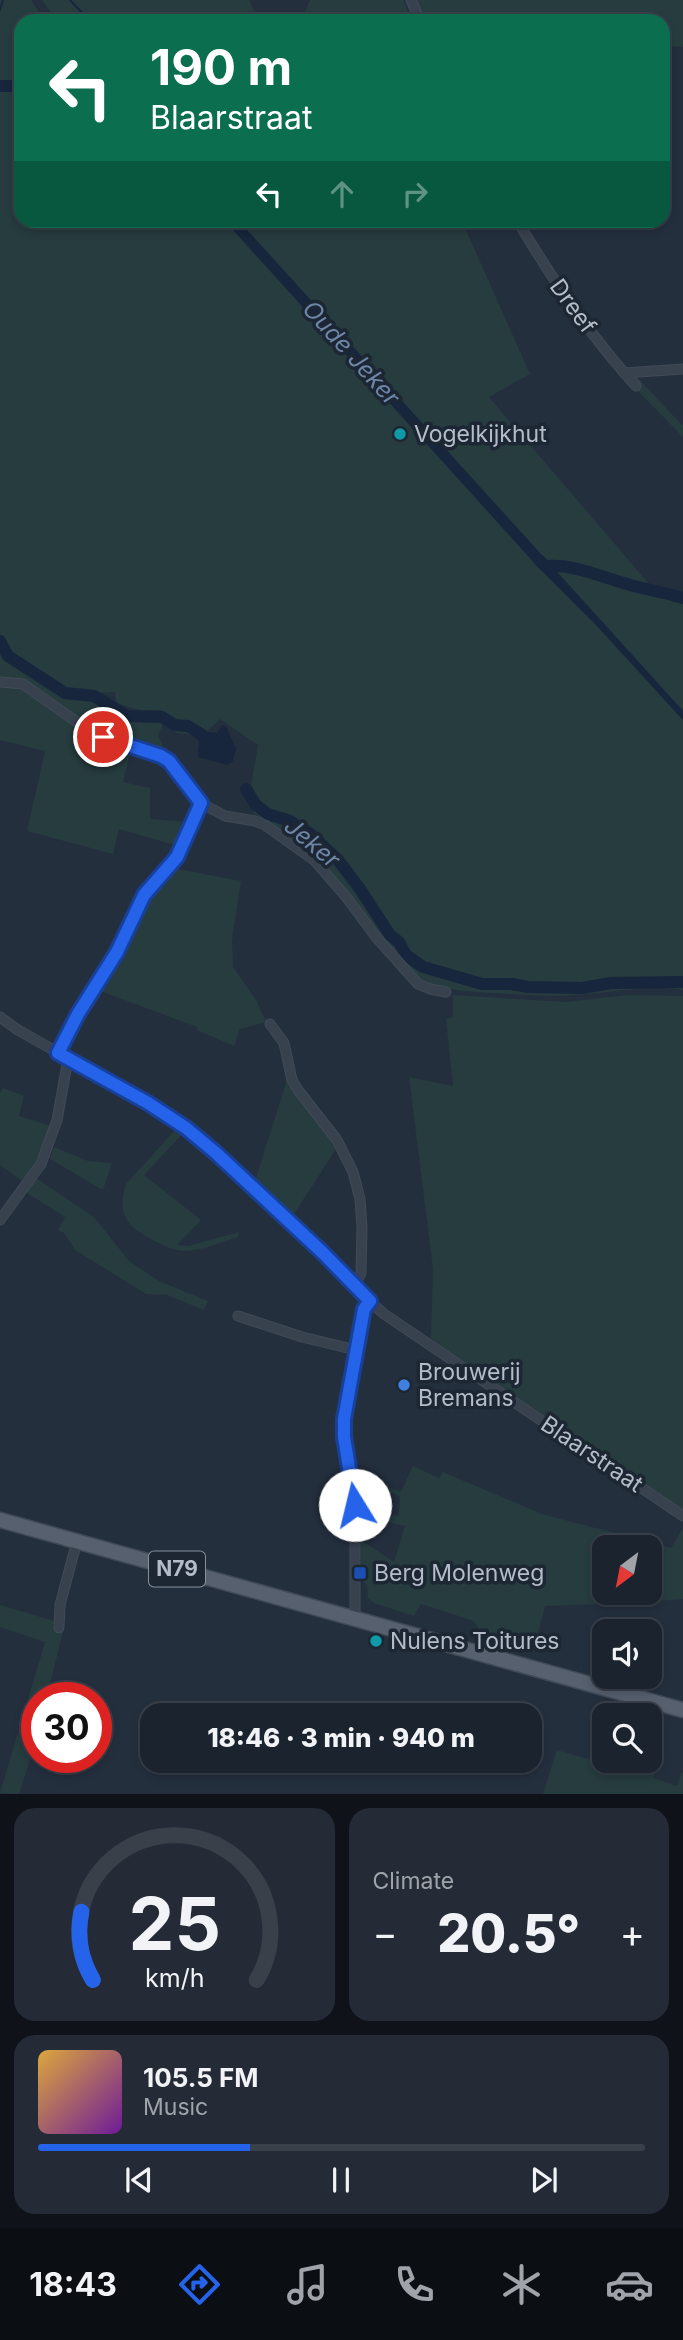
<!DOCTYPE html>
<html lang="en">
<head>
<meta charset="utf-8">
<style>
  body { margin:0; font-family:Inter,sans-serif; background:#242b36; color:#f1f3f6; height:100vh; display:flex; flex-direction:column; font-size:26px; white-space:nowrap }
  * { box-sizing:border-box; margin:0 }
  p { font-size:23px; color:#a0a4aa }
  .icon { flex:none; width:38px; height:38px; fill:none; stroke:currentColor; stroke-width:2; stroke-linecap:round; stroke-linejoin:round }
  .map { position:relative; height:1794px; overflow:hidden }
  .side { display:flex; flex-direction:column; gap:14px; padding:14px; background:#0f1319; flex:1 }
  .side>* { flex:none }
  .top-card { position:absolute; left:14px; top:14px; width:656px; height:214px; border-radius:21px; box-shadow:0 4px 10px #0003,0 0 0 2px #39404a; background:#0b6e4f; color:#fff; overflow:hidden }
  .needle { width:46px; rotate:212deg }
  .tools { position:absolute; left:592px; top:1535px; display:grid; gap:14px }
  .tools a { display:grid; place-items:center; width:70px; height:70px; border-radius:14px; background:#1b232e; box-shadow:0 4px 10px #0003,0 0 0 2px #39404a; font-size:35px }
  .speed { position:absolute; left:21px; top:1682px; display:flex; gap:14px; font-size:35px; font-weight:700; text-align:center }
  .speed>* { display:grid; place-content:center; width:91px; height:91px; border-radius:50%; background:#1b232e; box-shadow:0 4px 10px #0003,0 0 0 2px #39404a; line-height:1 }
  .speed .limit { border:10px solid #d22; background:#fff; color:#111 }
  .pin { position:absolute; display:grid; place-items:center; width:60px; height:60px; color:#fff; margin:-30px; border:4px solid #fff; border-radius:50%; box-shadow:0 2px 7px #0007 }
  .me { position:absolute; width:77px; margin:-38px; rotate:351deg; stroke-linejoin:round; filter:drop-shadow(0 0 5px #0008) }
  .turn { display:flex; align-items:center; gap:24px; height:147px; padding:0 21px; font-size:32px }
  .turn .icon { width:91px; height:91px; stroke-width:2.5 }
  .turn b { display:block; font-size:49px; line-height:60px }
  .lanes { display:flex; align-items:center; height:66px; padding:0 21px; background:#0003; justify-content:center; gap:35px; direction:ltr }
  .lanes .off { opacity:.35 }
  .big { font-size:52px; font-weight:800; line-height:1.1 }
  .side .card { flex:1; display:flex; flex-direction:column; justify-content:center; gap:10px; min-width:0; padding:0 24px; border-radius:21px; background:#242b36 }
  .side .dial { align-items:center; gap:0 }
  .dial svg { height:182px; overflow:visible; fill:none; stroke:#39404a; stroke-width:7; stroke-linecap:round; text-anchor:middle }
  .dial text { fill:#f1f3f6; stroke:none }
  .song { display:flex; align-items:center; gap:21px }
  .cover { width:84px; height:84px; border-radius:10px; background:linear-gradient(135deg,hsl(40 70% 55%),hsl(280 70% 35%)) }
  .played { height:7px; border-radius:4px; background:linear-gradient(90deg,#2563eb 35%,#39404a 35%) }
  .keys { display:flex; justify-content:space-around; direction:ltr }
  .heat { display:flex; justify-content:space-between; align-items:center; font-size:38px; direction:ltr }
  .side .tiles { flex:1; display:grid; gap:14px; grid-template-columns:1fr 1fr }
  .card:last-child { grid-column:span 2 }
  .trip { position:absolute; left:140px; top:1703px; width:402px; height:70px; border-radius:21px; background:#1b232e; box-shadow:0 4px 10px #0003,0 0 0 2px #39404a; font-weight:800; line-height:70px; text-align:center }
  .tab-bar { display:flex; height:112px; justify-content:space-around; align-items:center; background:#0b0e12; color:#a0a4aa }
  .tab-bar .icon { width:49px; height:49px }
  .tab-bar .selected { color:#2563eb }
  .tab-bar b { font-size:32px; color:#f1f3f6 }
  .map>svg:first-child { display:block }
  .green { fill:#263c3f; fill-rule:evenodd }
  .water { fill:#17263c }
  .lines { fill:none; stroke-linecap:round; stroke-linejoin:round }
  .stream { stroke:#17263c; stroke-width:2 }
  .river { stroke:#17263c; stroke-width:12 }
  .street-casing { stroke:#414a57; stroke-width:11 }
  .primary-casing { stroke:#414a57; stroke-width:17 }
  .street { stroke:#38414e; stroke-width:9 }
  .primary { stroke:#56606e; stroke-width:14 }
  .route-casing { stroke:#184099; stroke-width:18 }
  .route { stroke:#2563eb; stroke-width:12 }
  .culture-dot { fill:#0f9aa8; stroke:#1d2633; stroke-width:2.5 }
  .shop-dot { fill:#3f7fe0; stroke:#1d2633; stroke-width:2.5 }
  .transit-dot { fill:#1a4fb4; stroke:#1d2633; stroke-width:2.5 }
  .labels { text-anchor:middle; stroke-width:7; stroke-linejoin:round; paint-order:stroke }
  .shield { fill:#1d2633; stroke:#878f9c; stroke-width:2 }
  .shield-label { font-size:21px; font-weight:bold; fill:#b4bcc9 }
  .street-label { font-size:23px; fill:#b4bcc9; stroke:#1d2633 }
  .poi-label { font-size:23px; fill:#b4bcc9; stroke:#1d2633; text-anchor:start }
  .water-label { font-size:24px; font-style:italic; fill:#6d86a8; stroke:#1d2633 }
</style>
</head>
<body>
<div class="map">
<svg width="683" height="1794" viewBox="0 0 683 1794">
  <rect width="100%" height="100%" fill="#242f3e"/>
  <path class="green" d="M0,0H31L45,21H21V220L225,221L539,568L597,626L683,720V990C647,984 610,993 574,995C553,997 531,995 509,994C477,992 448,992 418,980L312,854L289,836L253,813L258,801L251,786L258,745L220,719L207,731L199,729L196,733L198,735L177,733L163,724L158,736L169,757L95,728L29,683L0,678ZM65,690C82,691 98,694 115,692L116,703L139,710H162L161,722H144L137,712L119,708L106,709C92,698 83,698 67,696Z
    M42,0H249L259,21H57Z
    M310,0H403L412,21H301Z
    M414,0H683V47L663,46V21H423Z
    M238,221H462L530,374L489,397L649,584L565,560L549,563Z
    M636,376L683,426V437L630,383Z
    M554,569L580,571L632,590L683,603V711Z
    M0,684L18,685L131,750L123,782L150,788V819L188,822L178,846L119,829L113,854L27,831L45,751L0,740Z
    M172,868L241,881L232,940L233,967L256,1000L266,1021L283,1046L291,1081L338,1146L292,1217L254,1184L287,1080L286,1061L266,1022L240,1029L234,1046L197,1030V1027L95,989L149,895Z
    M453,995L564,1002L628,995L683,996V1510L431,1339L433,1269L409,1077L453,1086L446,1019L453,1017Z
    M3,1088L24,1096L19,1116L51,1126L40,1159L22,1181L0,1165V1093Z
    M177,1128L184,1132L144,1175L201,1220L177,1245L188,1246L239,1232L238,1237C221,1242 202,1251 184,1251C172,1250 164,1246 153,1240C127,1227 116,1214 126,1184Z
    M54,1147L88,1161L112,1163L103,1190L50,1159Z
    M36,1178L94,1217L129,1261L159,1281L208,1301L204,1310L167,1295L146,1294L75,1250L64,1233L58,1230L65,1217L24,1191Z
    M413,1466L439,1478L443,1472L542,1514L671,1548L683,1528V1599L636,1603L545,1606L534,1650L482,1634L474,1621L421,1604L414,1616L374,1603L368,1598L367,1585L361,1580V1540L394,1562L405,1526L373,1519L374,1512L399,1516L400,1496L355,1478V1474L401,1492ZM604,1547H649V1592H604Z
    M0,1605L54,1621L53,1627L63,1631L47,1697L37,1698V1738L19,1794L0,1793L45,1642L0,1627Z
    M557,1750L606,1764L608,1761H642L657,1764L653,1778L677,1786L681,1773H683V1794H543Z"/>
  <path class="water" d="M225,221H238L250,233L683,711V720L597,626L539,568Z
    M222,725L226,726L236,749L233,761L227,765L198,757C197,749 202,740 196,733L199,729L202,731L217,733Z"/>
  <g class="lines">
    <path class="stream" d="M70,0L90,21
      M0,10L3,0"/>
    <path class="river" d="M0,86H21
      M539,560L545,566C575,564 601,577 630,585C647,590 665,592 683,598
      M0,641L8,656L65,693L94,696L127,716L162,717L175,725L188,726L201,734L208,742
      M246,789L256,805L268,814L290,821L309,833L338,860L360,889L390,935L399,942L406,955L423,967L482,984H512L528,987L582,988L611,983L683,982"/>
    <g class="street-casing">
      <path id="street" d="M411,0L420,21
        M517,220C552,279 590,336 636,386
        M624,373L683,369
        M0,682L23,684L84,727L103,737L161,756L169,761L201,803L225,816L255,821L265,825L314,860L347,898L376,937L418,984L430,989L446,992
        M0,1017L18,1030L148,1103L186,1128L216,1153L322,1252L354,1288L384,1314L683,1516
        M270,1024L284,1043L292,1080L298,1090L337,1140L353,1172L360,1199L362,1228L361,1273L354,1288
        M59,1053L78,1014L117,952L144,895L177,857L201,803
        M0,1220L41,1164L57,1120L68,1059
        M238,1316L302,1337L356,1350
        M355,1619V1505L344,1437V1419L364,1309L370,1301
        M59,1628L60,1605L77,1541"/>
    </g>
    <g class="primary-casing">
      <path id="primary" d="M0,1520L683,1710"/>
    </g>
    <use href="#street" class="street"/>
    <use href="#primary" class="primary"/>
  </g>
  <g class="lines">
    <g class="route-casing">
      <path id="route" d="M103,737L161,756L169,761L201,803L177,857L144,895L117,952L78,1014L58,1053L148,1103L186,1128L216,1153L322,1252L370,1301L364,1309L344,1419V1437L355,1505"/>
    </g>
    <use href="#route" class="route"/>
  </g>
  <g class="culture-dot">
    <circle cx="400" cy="434" r="7"/>
    <circle cx="376" cy="1641" r="7"/>
  </g>
  <circle class="shop-dot" cx="404" cy="1385" r="7"/>
  <rect class="transit-dot" x="353" y="1566" width="14" height="14" rx="3.5"/>
  <g class="labels">
    <rect class="shield" x="149" y="1551.5" width="56" height="35" rx="5"/>
    <g class="shield-label">
      <text x="177" y="1576">N79</text>
    </g>
    <g class="street-label">
      <text transform="translate(573 306) rotate(54)" y="8">Dreef</text>
      <text transform="translate(592 1454) rotate(34)" y="8">Blaarstraat</text>
    </g>
    <g class="poi-label">
      <text x="414" y="442">Vogelkijkhut</text>
      <text x="418" y="1380">Brouwerij<tspan x="418" dy="26">Bremans</tspan></text>
      <text x="374" y="1581">Berg Molenweg</text>
      <text x="390" y="1649">Nulens Toitures</text>
    </g>
    <g class="water-label">
      <text transform="translate(351 353) rotate(48)" y="8">Oude Jeker</text>
      <text transform="translate(312 843) rotate(40)" y="8">Jeker</text>
    </g>
  </g>
</svg>
<div class="tools">
<a><svg class="needle" viewBox="-14 -14 28 28"><path d="M0-13l5 13h-10z" fill="#e53935"/><path d="M0 13l5-13h-10z" fill="#a0a4aa"/></svg></a>
<a><svg class="icon" aria-label="sound" viewBox="0 0 24 24"><path d="M4 9h4l5-4v14l-5-4H4zM17 9q2 3 0 6"/></svg></a>
<a><svg class="icon" aria-label="search" viewBox="0 0 24 24"><circle cx="10" cy="10" r="6"/><path d="M15 15l6 6"/></svg></a>
</div>
<div class="speed"><div class="limit">30</div></div>
<div class="pin" style="left:103px;top:737px;background:#d93025"><svg class="icon" aria-label="arrive" viewBox="0 0 24 24"><path d="M6 21V4h12l-3 4 3 4H6"/></svg></div>
<svg class="me" style="left:355px;top:1505px" viewBox="-20 -20 40 40"><circle r="19" fill="#fff"/><path d="M0-13L10 11 0 6-10 11z" fill="#2563eb"/></svg>
<div class="trip">18:46 · 3 min · 940 m</div>
<div class="top-card">
<div class="turn"><svg class="icon" aria-label="left" viewBox="0 0 24 24"><path d="M17 20v-9H6M10 6l-5 5 5 5"/></svg><div><b>190 m</b>Blaarstraat</div></div>
<div class="lanes"><svg class="icon" aria-label="left" viewBox="0 0 24 24"><path d="M17 20v-9H6M10 6l-5 5 5 5"/></svg><svg class="icon off" aria-label="ahead" viewBox="0 0 24 24"><path d="M12 20V5M6 11l6-6 6 6"/></svg><svg class="icon off" aria-label="right" viewBox="0 0 24 24"><path d="M7 20v-9h11M14 6l5 5-5 5"/></svg></div>
</div>
</div>
<section class="side">
<div class="tiles">
<div class="card dial"><svg viewBox="0 0 100 80">
<path d="M14 69A42 42 0 1 1 86 69"/>
<path d="M14 69A42 42 0 0 1 9 39" stroke="#2563eb"/>
<text x="50" y="56" font-size="32" font-weight="700">25</text>
<text x="50" y="72" font-size="11">km/h</text>
</svg></div>
<div class="card"><p>Climate</p>
<div class="heat"><a>−</a><b class="big">20.5°</b><a>+</a></div>
</div>
<div class="card">
<div class="song"><i class="cover"></i><div><b>105.5 FM</b><p>Music</p></div></div>
<div class="played"></div>
<div class="keys"><svg class="icon" aria-label="previous" viewBox="0 0 24 24"><path d="M18 5L8 12l10 7zM5 5v14"/></svg><svg class="icon" aria-label="pause" viewBox="0 0 24 24"><path d="M8 5v14M16 5v14"/></svg><svg class="icon" aria-label="next" viewBox="0 0 24 24"><path d="M6 5l10 7-10 7zM19 5v14"/></svg></div>
</div>
</div>
</section>
<nav class="tab-bar">
<b>18:43</b>
<svg class="icon selected" aria-label="directions" viewBox="0 0 24 24"><path d="M12 3l9 9-9 9-9-9zM9 14v-3h6M13 9l2 2-2 2"/></svg>
<svg class="icon" aria-label="music" viewBox="0 0 24 24"><path d="M9 18V5l10-2v13"/><circle cx="6" cy="18" r="3"/><circle cx="16" cy="16" r="3"/></svg>
<svg class="icon" aria-label="phone" viewBox="0 0 24 24"><path d="M5 4h4l2 5-3 2q2 4 5 5l2-3 5 2v4C11 20 4 13 5 4z"/></svg>
<svg class="icon" aria-label="climate" viewBox="0 0 24 24"><path d="M12 3v18M4 7l16 10M4 17L20 7"/></svg>
<svg class="icon" aria-label="car" viewBox="0 0 24 24"><path d="M5 17H2v-5l4-1 3-4h7l3 4 3 1v5h-3M9 17h6M6 11h13"/><circle cx="7" cy="17" r="2"/><circle cx="17" cy="17" r="2"/></svg>
</nav>
</body>
</html>
